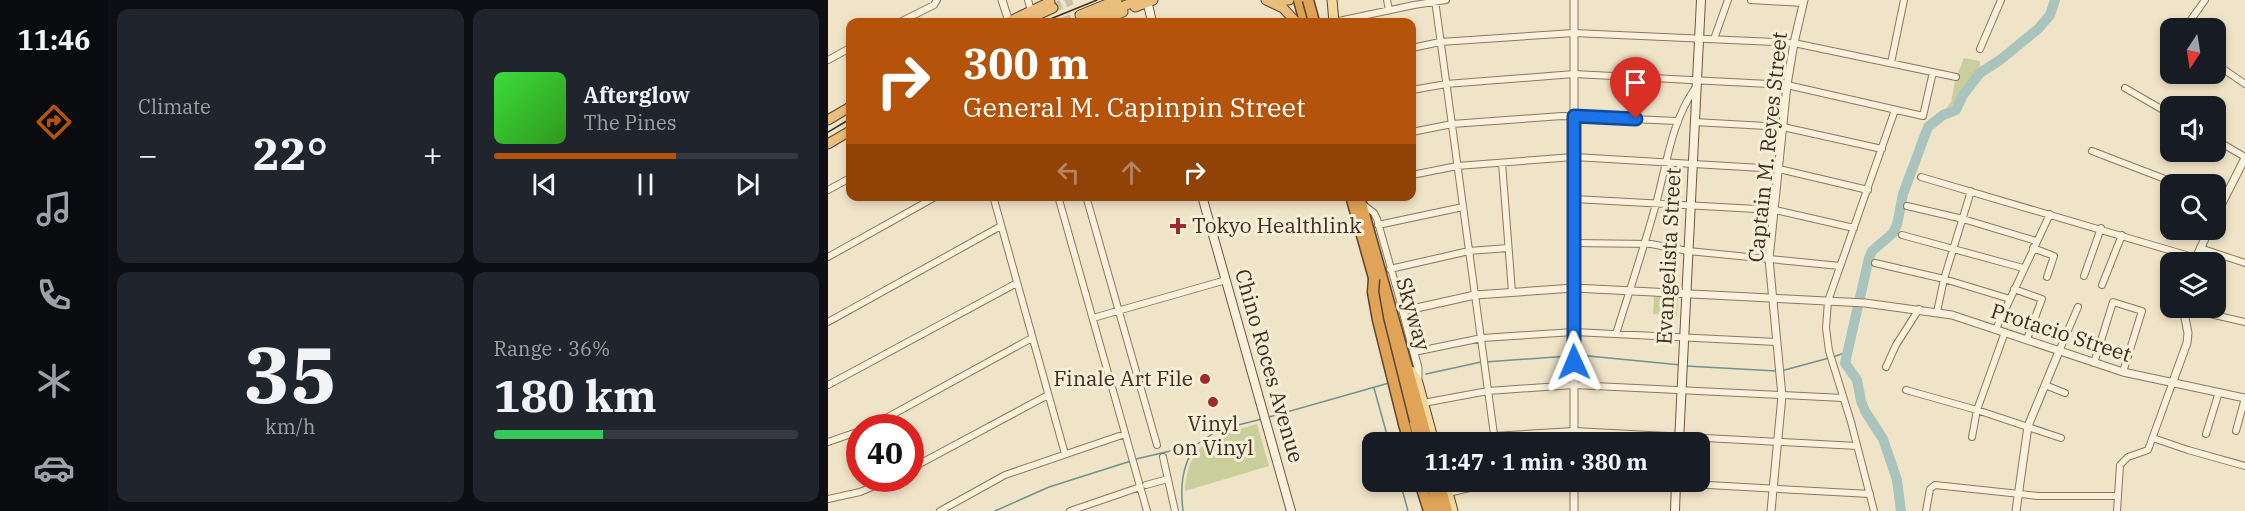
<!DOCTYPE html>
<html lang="en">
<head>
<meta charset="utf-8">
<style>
  body { margin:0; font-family:"IBM Plex Serif",serif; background:#20242c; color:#f1f3f6; height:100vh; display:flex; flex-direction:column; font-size:22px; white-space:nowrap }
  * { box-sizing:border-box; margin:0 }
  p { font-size:20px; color:#9ea1a6 }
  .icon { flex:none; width:33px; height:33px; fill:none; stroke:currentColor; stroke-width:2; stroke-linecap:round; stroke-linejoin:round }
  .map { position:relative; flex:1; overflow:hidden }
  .drawer { display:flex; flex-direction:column; gap:9px; padding:9px; background:#0d0f14; width:720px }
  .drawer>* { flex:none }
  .hud { position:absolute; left:18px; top:18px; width:570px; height:183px; border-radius:12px; box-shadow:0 3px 9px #0003; background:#b45309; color:#fff; overflow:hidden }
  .needle { width:39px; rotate:192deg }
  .fabs { position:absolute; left:1332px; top:18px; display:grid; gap:12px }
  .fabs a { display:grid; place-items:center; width:66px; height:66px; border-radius:12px; background:#171b24; box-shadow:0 3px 9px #0003; font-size:30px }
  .speed { position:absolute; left:18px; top:414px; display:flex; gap:12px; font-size:30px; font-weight:700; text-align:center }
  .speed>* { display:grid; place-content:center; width:78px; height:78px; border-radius:50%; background:#171b24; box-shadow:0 3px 9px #0003; line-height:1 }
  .speed .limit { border:9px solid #d22; background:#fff; color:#111 }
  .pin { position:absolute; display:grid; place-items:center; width:51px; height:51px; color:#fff; margin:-62px -26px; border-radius:50% 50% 50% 0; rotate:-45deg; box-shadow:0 0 6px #0007 }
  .pin .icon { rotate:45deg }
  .me { position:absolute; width:66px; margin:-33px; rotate:359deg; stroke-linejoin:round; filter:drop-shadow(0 0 4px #0008) }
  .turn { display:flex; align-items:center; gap:21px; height:126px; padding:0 18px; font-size:27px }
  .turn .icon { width:78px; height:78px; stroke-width:2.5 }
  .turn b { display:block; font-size:42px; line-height:51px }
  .lanes { display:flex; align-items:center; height:57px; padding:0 18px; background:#0003; justify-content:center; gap:30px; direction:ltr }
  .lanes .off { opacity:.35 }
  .big { font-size:45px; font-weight:700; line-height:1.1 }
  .drawer .tile { flex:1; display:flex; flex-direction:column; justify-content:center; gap:9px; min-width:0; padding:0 21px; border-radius:12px; background:#20242c }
  .drawer .dial { align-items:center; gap:0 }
  .dial b { font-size:78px; line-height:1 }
  .song { display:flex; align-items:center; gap:18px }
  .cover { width:72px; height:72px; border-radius:9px; background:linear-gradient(135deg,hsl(120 70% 55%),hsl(110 70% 35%)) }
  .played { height:6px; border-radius:3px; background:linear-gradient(90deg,#b45309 60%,#363941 60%) }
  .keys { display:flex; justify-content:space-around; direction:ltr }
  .heat { display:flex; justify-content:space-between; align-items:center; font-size:33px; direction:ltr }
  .charge { height:9px; border-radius:4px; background:linear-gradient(90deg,#34c759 36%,#363941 0) }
  .drawer .tiles { flex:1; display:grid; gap:9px; grid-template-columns:repeat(2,1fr) }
  .trip { position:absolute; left:534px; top:432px; width:348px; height:60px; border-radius:12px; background:#171b24; box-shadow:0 3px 9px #0003; font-weight:700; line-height:60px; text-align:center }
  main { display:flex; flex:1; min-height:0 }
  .tabs { display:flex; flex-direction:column; width:108px; justify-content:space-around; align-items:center; background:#090b0e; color:#9ea1a6 }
  .tabs .icon { width:42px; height:42px }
  .tabs .current { color:#b45309 }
  .tabs b { font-size:27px; color:#f1f3f6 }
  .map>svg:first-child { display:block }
  .green { fill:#c9cf9b }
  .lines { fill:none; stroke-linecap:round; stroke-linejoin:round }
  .stream { stroke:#6f938a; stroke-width:1.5 }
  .river { stroke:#a9c4bc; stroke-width:10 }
  .trunk-tunnel { stroke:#ccc0a6; stroke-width:9; stroke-dasharray:9 4.5; stroke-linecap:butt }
  .minor-casing { stroke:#8d765c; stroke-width:8 }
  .tertiary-casing { stroke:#8d765c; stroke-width:9 }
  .secondary-casing { stroke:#6f573f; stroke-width:10 }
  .primary-casing { stroke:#5b4430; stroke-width:11 }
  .trunk-casing { stroke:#5b4430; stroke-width:11 }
  .motorway-casing { stroke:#5b4430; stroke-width:13 }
  .minor { stroke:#faf1dc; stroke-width:6 }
  .tertiary { stroke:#faf1dc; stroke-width:7 }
  .secondary { stroke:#faf1dc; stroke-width:8 }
  .primary { stroke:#f3d9a0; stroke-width:9 }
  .trunk { stroke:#eabe7c; stroke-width:9 }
  .motorway { stroke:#e0a458; stroke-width:10 }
  .tram { stroke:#3d2e20; stroke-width:1.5 }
  .motorway-bridge-casing { stroke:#5b4430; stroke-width:13; stroke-linecap:butt }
  .motorway-bridge { stroke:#e0a458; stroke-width:10 }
  .route-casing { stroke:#114b97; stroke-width:15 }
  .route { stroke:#1a73e8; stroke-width:10 }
  .poi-dot { fill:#9e2a2b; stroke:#f7eed8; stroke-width:2 }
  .labels { text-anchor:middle; stroke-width:6; stroke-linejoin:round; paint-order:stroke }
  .street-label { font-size:21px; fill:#3d2e20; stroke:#f7eed8 }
  .poi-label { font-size:21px; fill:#3d2e20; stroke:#f7eed8; text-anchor:start }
</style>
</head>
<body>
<main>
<nav class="tabs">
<b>11:46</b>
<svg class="icon current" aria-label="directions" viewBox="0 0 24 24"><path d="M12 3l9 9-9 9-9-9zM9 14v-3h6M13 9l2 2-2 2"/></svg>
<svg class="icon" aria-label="music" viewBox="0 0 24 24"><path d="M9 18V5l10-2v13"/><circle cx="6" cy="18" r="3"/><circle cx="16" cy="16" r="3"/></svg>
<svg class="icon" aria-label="phone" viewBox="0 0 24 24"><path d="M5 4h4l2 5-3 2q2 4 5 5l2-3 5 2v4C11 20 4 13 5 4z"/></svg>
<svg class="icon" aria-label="climate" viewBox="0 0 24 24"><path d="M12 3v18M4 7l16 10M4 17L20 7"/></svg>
<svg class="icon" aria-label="car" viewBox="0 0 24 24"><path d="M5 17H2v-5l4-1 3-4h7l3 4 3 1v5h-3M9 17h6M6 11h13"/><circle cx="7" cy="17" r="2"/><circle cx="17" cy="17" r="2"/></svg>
</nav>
<section class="drawer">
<div class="tiles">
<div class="tile"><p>Climate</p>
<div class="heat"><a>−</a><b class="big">22°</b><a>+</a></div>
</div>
<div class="tile">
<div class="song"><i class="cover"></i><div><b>Afterglow</b><p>The Pines</p></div></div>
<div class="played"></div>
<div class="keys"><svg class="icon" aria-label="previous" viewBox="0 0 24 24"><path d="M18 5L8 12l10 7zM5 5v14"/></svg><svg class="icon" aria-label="pause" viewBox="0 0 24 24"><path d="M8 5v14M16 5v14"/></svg><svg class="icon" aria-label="next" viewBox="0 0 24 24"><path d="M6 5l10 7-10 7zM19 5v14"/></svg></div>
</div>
<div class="tile dial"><b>35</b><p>km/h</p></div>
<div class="tile"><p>Range · 36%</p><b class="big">180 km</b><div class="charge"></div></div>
</div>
</section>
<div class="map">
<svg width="1417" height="511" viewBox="0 0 1417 511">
  <rect width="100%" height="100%" fill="#f0e4c8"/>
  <path class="green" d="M1136,58L1152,61V66L1126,105L1118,108L1123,102L1127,80Z
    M826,295L850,297L849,316L825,314Z
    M429,424L441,466L357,491C360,441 387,436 429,424Z"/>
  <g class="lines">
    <path class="stream" d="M750,355L853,365
      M1005,357L1019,352
      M657,362L742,356
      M858,366L948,371
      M953,371L1001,358
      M598,374L653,362
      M546,388L561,442
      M441,417L561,383
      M308,459L368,445L390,430L434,419
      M572,482L580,511
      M167,511L221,487L303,461
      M355,511C352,486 354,467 367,446"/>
    <path class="river" d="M1073,511L1069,480L1055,439L1037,411L1033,401L1029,380L1017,363L1041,258L1044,251L1065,233L1069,225L1075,194L1100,127L1115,115L1128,110L1135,95L1152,73L1172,60L1210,29L1222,15L1227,0"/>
    <path class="trunk-tunnel" d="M225,8L244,0
      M235,22L252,15"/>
    <g class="minor-casing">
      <path id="minor" d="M200,0L203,11
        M559,0L561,10
        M607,0L667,442
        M923,0L975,3
        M72,22L106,5L109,0
        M506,22L586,5L618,0
        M1357,28L1377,0
        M886,39L900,0
        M584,48L612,42L746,33L966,43L1128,77
        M1152,49L1173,0
        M0,60L22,48
        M1063,63L1076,0
        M1388,64L1417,84
        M1297,88L1342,114
        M584,90L618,84L746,74L941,84L959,85L1095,116L1105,72
        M866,122L955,127L1054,149
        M584,132L624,124L734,116L849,121
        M1388,140L1417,157
        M1264,151L1350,184
        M674,163L684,292
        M584,175L629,166L746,157L951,169L1040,190
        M1093,177L1368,258
        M0,190L22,178
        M165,196L237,454
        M230,196L319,511
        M258,196L329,445
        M746,199L947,210L1026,228
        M1388,200L1393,202
        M537,206L546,213L549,219L575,311
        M1079,206L1135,219L1208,241
        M550,225L635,207
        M1074,235L1195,268
        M745,243L823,244L860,251L1012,266
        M1205,248L1226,256L1219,277
        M1372,248L1417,263
        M0,257L109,196
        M1047,263L1116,279L1182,299
        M562,269L641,251L680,248
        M1256,276L1273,228
        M1274,285L1294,235
        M1186,289L1214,299L1199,339
        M1356,308L1417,322
        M1109,312L1116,279L1143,191
        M265,318L398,280
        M0,322L173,226
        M1168,329L1222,214
        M788,334C802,289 817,245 829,200C839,162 844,120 868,87
        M1232,349L1250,307
        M586,352L654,338L746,332L949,342
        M1266,363L1285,302L1314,311L1295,372
        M1058,367L1068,345L1091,309
        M0,385L189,283
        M1217,385L1237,393
        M1078,390L1149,410L1233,438
        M595,403L660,391L746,385L1015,398
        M40,428L204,338
        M1408,431L1417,398
        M1378,434L1391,392
        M666,436L746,431L1029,446
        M1144,437L1149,410L1177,332
        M1325,438L1360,450L1417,466
        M0,442L32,431
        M335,457L347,511
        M82,469L220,395
        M826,482L1042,494
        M318,485L340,479
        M620,493L650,486L685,482
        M0,499L32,492L65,478
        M112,511L177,475L297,434
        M242,511L312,487
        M1046,511L1023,422L1001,351L998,328L1000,301L1067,110
        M1098,511L1102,489L1107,485L1210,496H1290
        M1289,511L1292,465L1300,457L1320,450L1344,384"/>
    </g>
    <g class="tertiary-casing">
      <path id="tertiary" d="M174,0L181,22
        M746,0V442
        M1388,215L1417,158
        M1366,262L1381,230
        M590,383V368L575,311L647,295L746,288L1037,303L1124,315L1295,372L1417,398
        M1344,384L1359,343L1360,333L1355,308
        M746,511V482
        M943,511L954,396L941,259L959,85L966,43L976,0
        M1188,511L1200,426L1232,349"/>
    </g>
    <g class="secondary-casing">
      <path id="secondary" d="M319,0L324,22
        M374,196L463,511
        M851,442L873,0
        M847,511L848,482"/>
    </g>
    <g class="primary-casing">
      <path id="primary" d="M504,0L506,22
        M583,371L590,383L606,442
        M617,482L625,511"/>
    </g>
    <g class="trunk-casing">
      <path id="trunk" d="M438,0L455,8L468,22
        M445,1L461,0
        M307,7L325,0
        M252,15L289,0
        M180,22L222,2
        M194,22L225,8
        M255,22L311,0
        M271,22L295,12
        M0,120L22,107
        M0,144L22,131"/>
    </g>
    <g class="motorway-casing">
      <path id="motorway" d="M471,0L477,22
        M523,196L592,442
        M531,196L600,442
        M576,424L581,442
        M592,482L601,511
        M603,482L611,511
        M611,482L619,511"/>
    </g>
    <use href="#minor" class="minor"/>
    <use href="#tertiary" class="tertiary"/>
    <use href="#secondary" class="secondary"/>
    <use href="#primary" class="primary"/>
    <use href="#trunk" class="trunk"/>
    <use href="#motorway" class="motorway"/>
    <path class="tram" d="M215,22L269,0
      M0,132L22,119"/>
    <g class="motorway-bridge-casing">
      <path id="motorway-bridge" d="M480,0L486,22
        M546,279L545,292L550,320L576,424"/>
    </g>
    <use href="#motorway-bridge" class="motorway-bridge"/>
  </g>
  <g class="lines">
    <g class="route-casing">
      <path id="route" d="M746,362V116L808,119"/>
    </g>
    <use href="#route" class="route"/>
  </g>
  <g class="poi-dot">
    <path d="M347 217h6v6h6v6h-6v6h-6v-6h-6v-6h6z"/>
    <circle cx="377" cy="379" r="6"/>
    <circle cx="385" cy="402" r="6"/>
  </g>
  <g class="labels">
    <g class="street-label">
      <text transform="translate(940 147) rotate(-84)" y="7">Captain M. Reyes Street</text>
      <text transform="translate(841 256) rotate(-87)" y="7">Evangelista Street</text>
      <text transform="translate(585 314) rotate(74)" y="7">Skyway</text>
      <text transform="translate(1233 333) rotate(18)" y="7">Protacio Street</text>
      <text transform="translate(441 366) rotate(74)" y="7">Chino Roces Avenue</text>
    </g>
    <g class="poi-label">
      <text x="364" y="233">Tokyo Healthlink</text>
      <text x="365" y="386" text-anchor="end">Finale Art File</text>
      <text x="385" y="431" text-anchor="middle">Vinyl<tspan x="385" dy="24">on Vinyl</tspan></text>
    </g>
  </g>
</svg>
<div class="fabs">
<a><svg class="needle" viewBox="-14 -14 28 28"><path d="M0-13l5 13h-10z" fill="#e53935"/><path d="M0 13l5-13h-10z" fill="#9ea1a6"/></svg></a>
<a><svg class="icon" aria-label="sound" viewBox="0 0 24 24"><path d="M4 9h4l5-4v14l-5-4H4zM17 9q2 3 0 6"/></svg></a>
<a><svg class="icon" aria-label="search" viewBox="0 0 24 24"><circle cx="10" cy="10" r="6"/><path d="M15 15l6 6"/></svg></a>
<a><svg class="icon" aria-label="layers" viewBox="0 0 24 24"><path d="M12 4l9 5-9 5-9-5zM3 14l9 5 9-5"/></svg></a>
</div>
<div class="speed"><div class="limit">40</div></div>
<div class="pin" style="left:808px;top:119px;background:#d93025"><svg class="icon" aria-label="arrive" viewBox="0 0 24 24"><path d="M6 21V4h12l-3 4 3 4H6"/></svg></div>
<svg class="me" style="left:746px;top:362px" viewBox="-20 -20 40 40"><path d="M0-17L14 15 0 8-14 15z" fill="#1a73e8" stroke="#fff" stroke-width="4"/></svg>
<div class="trip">11:47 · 1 min · 380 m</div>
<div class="hud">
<div class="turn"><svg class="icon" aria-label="right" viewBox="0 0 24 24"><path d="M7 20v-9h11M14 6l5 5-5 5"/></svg><div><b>300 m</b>General M. Capinpin Street</div></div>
<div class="lanes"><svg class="icon off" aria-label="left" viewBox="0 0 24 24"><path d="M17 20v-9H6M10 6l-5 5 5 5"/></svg><svg class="icon off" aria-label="ahead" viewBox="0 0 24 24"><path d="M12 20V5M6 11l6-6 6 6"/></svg><svg class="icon" aria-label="right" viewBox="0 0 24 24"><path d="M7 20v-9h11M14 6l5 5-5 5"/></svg></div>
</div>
</div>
</main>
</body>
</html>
